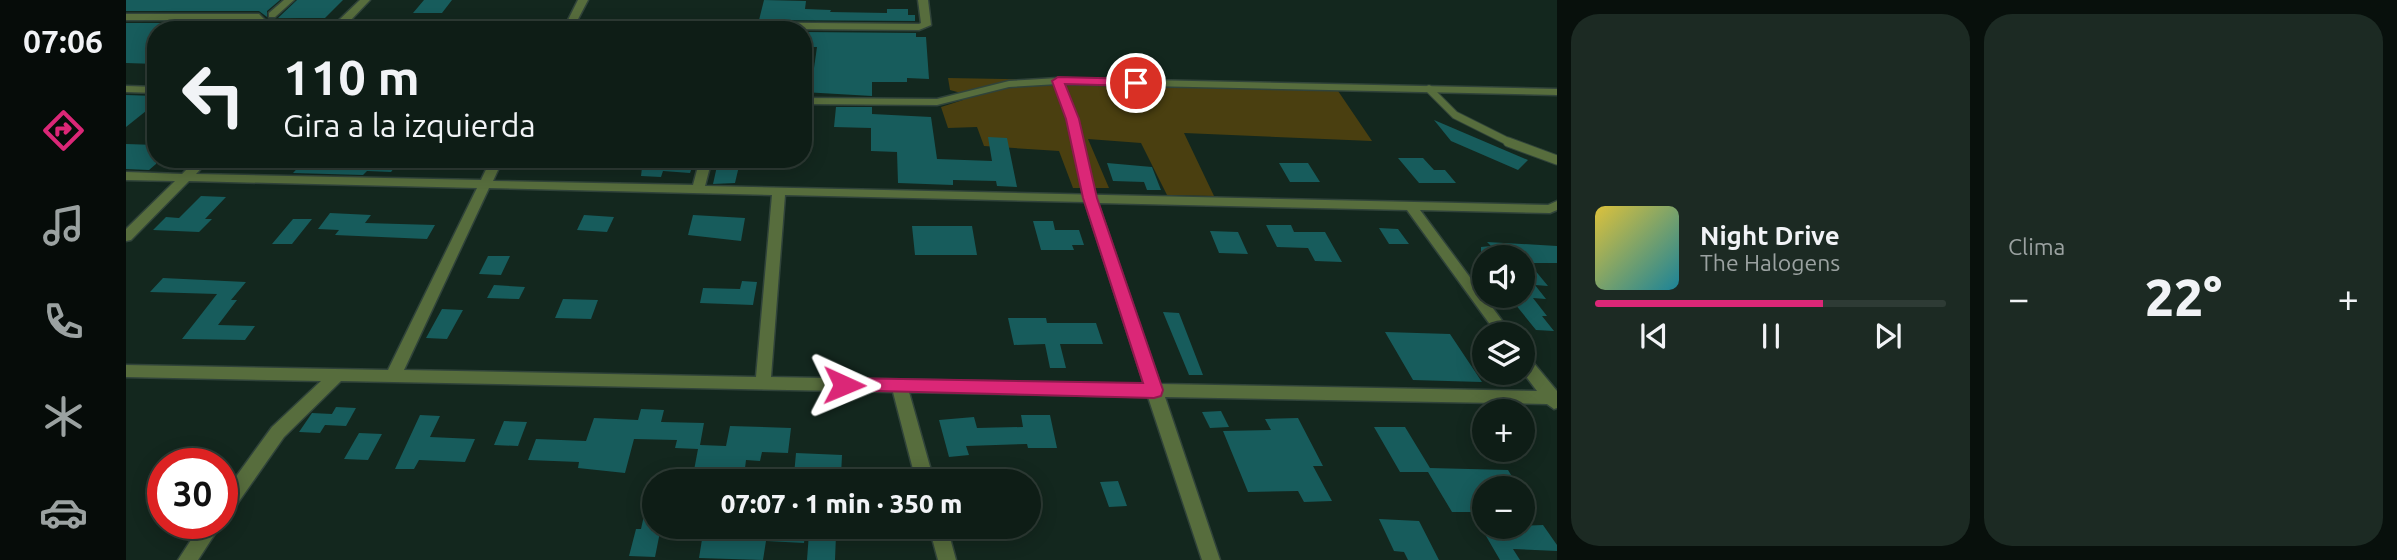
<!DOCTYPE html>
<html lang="es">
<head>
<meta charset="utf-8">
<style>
  body { margin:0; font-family:Ubuntu,sans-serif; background:#1c2a23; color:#f1f3f6; height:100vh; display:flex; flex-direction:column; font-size:26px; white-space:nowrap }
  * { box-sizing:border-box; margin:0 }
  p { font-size:23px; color:#9ba2a1 }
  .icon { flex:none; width:38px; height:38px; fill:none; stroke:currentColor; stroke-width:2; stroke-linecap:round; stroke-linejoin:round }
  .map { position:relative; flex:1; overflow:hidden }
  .side { display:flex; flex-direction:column; gap:14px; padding:14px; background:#08100c; width:840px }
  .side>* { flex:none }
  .top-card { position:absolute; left:21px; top:21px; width:665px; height:147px; border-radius:28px; box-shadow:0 4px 18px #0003,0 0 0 2px #2e3b35; background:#0e1d16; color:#f1f3f6; overflow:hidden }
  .fabs { position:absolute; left:1346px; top:245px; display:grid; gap:14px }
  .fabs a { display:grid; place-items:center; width:63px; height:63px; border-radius:50%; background:#0e1d16; box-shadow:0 4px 18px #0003,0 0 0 2px #2e3b35; font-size:35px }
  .speed { position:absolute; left:21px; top:448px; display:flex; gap:14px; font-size:35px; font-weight:700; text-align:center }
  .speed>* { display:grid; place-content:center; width:91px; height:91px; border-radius:50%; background:#0e1d16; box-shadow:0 4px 18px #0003,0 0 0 2px #2e3b35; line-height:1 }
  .speed .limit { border:10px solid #d22; background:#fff; color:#111 }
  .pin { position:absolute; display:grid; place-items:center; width:60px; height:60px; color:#fff; margin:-30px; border:4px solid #fff; border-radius:50%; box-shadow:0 2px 7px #0007 }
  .me { position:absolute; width:77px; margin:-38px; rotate:91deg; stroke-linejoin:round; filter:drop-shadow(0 0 5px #0008) }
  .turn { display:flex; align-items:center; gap:24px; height:147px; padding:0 21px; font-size:32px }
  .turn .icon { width:91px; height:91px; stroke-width:2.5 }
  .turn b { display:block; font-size:49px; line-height:60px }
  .big { font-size:52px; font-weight:800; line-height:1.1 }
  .side .tile { flex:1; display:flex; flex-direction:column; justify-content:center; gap:10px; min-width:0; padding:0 24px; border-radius:28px; background:#1c2a23 }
  .song { display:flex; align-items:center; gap:21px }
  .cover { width:84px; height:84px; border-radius:10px; background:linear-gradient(135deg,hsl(50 70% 55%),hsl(190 70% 35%)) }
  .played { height:7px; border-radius:4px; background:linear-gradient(90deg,#db2777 65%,#2e3b35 65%) }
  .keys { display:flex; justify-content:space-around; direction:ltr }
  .heat { display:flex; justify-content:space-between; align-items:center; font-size:38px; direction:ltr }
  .side .tiles { flex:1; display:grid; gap:14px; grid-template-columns:repeat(2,1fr) }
  .trip { position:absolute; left:516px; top:469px; width:399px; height:70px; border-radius:35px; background:#0e1d16; box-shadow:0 4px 18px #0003,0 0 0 2px #2e3b35; font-weight:800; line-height:70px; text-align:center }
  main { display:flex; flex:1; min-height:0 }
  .menu { display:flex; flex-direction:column; width:126px; justify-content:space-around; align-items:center; background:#060c09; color:#9ba2a1 }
  .menu .icon { width:49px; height:49px }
  .menu .active { color:#db2777 }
  .menu b { font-size:32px; color:#f1f3f6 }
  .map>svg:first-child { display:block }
  .green { fill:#4a3f10 }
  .building { fill:#175c5c }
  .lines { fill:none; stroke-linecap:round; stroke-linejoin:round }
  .service-far1-casing { stroke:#30433a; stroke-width:9 }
  .service-casing { stroke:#30433a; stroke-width:11 }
  .minor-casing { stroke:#30433a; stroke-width:3 }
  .service-far1 { stroke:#576d3d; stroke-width:7 }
  .service { stroke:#576d3d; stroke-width:9 }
  .minor { fill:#576d3d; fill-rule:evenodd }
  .route { fill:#db2777; stroke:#8e194d; stroke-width:2 }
</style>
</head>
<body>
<main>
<nav class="menu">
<b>07:06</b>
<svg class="icon active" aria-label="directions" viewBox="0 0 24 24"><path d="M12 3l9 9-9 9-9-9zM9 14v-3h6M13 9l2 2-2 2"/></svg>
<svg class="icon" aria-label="music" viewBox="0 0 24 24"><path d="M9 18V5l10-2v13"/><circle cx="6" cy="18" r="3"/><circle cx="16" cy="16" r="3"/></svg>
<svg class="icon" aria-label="phone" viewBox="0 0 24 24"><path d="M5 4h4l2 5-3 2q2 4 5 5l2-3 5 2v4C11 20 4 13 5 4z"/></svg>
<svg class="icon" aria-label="climate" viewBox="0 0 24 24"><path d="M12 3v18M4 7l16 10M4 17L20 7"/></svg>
<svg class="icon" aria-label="car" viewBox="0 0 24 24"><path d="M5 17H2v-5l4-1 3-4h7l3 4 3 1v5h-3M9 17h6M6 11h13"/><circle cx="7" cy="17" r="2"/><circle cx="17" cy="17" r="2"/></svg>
</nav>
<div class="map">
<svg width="1431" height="560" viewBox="0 0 1431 560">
  <rect width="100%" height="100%" fill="#13271e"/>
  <path class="green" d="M822,78L1208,85L1246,141L1058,133L1088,196L1041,195L1015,143L962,139L983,188H947L933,151L858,146L851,127L822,128L815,107L837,100L835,93L824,90Z"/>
  <path class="building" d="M0,0H154L141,11V17L133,11H0Z
    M171,0H217L199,18H152Z
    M298,0H326L316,13H287Z
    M638,0L680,1L679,9L705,10L704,12L761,13V9H782V15H789V21L633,20Z
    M0,23H121L138,29L166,30H30V64L0,63Z
    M677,32L790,33V37H800L803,79L781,78V82H746V96L677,92L679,75H687L691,47H677Z
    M0,95L30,96V103L0,127Z
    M710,107H746V114L805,117L811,159L866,161L862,137L881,138L891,187L871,186L870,181L827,180V185L772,183L771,152L745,151V128L708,127Z
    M1308,120L1402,160L1392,170L1325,141Z
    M0,144L30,145V164L23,170L0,169Z
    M1272,158H1297L1308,170H1319L1330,183H1293Z
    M180,159H275L265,172L241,171L237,175L167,173Z
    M517,159H569L564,173L537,171L535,177L515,176Z
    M981,163L1026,167L1035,190H1021L1018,182L987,181Z
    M1153,163H1182L1194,182H1164Z
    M591,166H613L609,183L587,184Z
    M75,196L100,197L79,219H86L73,232L27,230L40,217L53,218Z
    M204,213L245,215L239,223L309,225L301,239L209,235L213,230L192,229Z
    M458,215L488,217L481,232L451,230Z
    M567,215L619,218L615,241L562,235Z
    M167,219H186L166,244H146Z
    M907,221H927L929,230H953L958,245H946L948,250H915Z
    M1140,225H1165L1168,232H1199L1216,262L1189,261L1182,248L1151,247Z
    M786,226H846L851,255H789Z
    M1253,228L1272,229L1283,244H1263Z
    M1084,231L1112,232L1122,254L1093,253Z
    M1361,242L1431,246V263H1403L1422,286L1409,285L1420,299L1407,298L1421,316H1416L1428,331L1410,330L1389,304H1393L1387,296H1396V257H1355V247L1365,246Z
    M362,256H384L375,275L353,274Z
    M37,278L120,282L105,300H111L92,325L129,326L119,340L56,339L91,294L24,292Z
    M616,281L631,282L627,305L574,303L577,288L614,289Z
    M368,285L399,287L393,299L361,298Z
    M437,299L472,300L465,319L429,318Z
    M316,309L337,310L321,339L300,338Z
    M1037,312L1053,313L1077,375H1063Z
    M882,318H920L921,323H970L977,344H934L940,368H924L919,344L888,345Z
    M1259,332L1324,334L1356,382L1287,380Z
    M210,407L230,408L220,426L199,425L194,433L173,432L186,413L206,414L203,419Z
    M515,409L538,410L535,422L578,423L574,445L600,446L604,426L665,428L662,453L636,452L634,461L620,460L619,468L593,467L590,481H566L572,449L549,448L551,440L508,439L499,473L452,468L453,462L402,460L410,439L460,441L468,418L512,420Z
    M1095,411L1103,427L1084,428L1076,412Z
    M294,415L314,416L304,437L349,439L339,462L293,460L288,469H269Z
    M895,415H924L931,448H902L901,444L840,446L843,455L823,457L813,420L848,417L851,428L897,427Z
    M1172,418L1197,466H1187L1206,501L1178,502L1172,491L1122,492L1097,431L1145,430L1139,419Z
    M378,421L401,422L392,446L368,445Z
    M1248,427H1279L1304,468L1382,470L1393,488H1351L1358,499V527L1417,525L1431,545V551L1387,549L1394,560H1374L1346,512H1326L1302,472H1274Z
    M233,433L256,434L242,460L218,459Z
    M670,453L716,455L715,476L668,475Z
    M992,481L1001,506L983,507L974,482Z
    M523,493L528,494V527H535L529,557L503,556L510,529H515Z
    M1253,519L1293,521L1313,560H1282L1278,552L1268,551Z
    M578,527H680L678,543L640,541L637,560L573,558Z
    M683,533L710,535L709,560H681Z"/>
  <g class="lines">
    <g class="service-far1-casing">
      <path id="service-far1" d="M932,81L952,144
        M1303,89L1329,115L1387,144"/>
    </g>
    <g class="service-casing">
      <path id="service" d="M951,142L964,198
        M1382,142L1431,160"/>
    </g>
    <g class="minor-casing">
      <path id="minor" d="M158,0H168L149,17H143V13Z
        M234,0H244L223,22L420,25L441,22L452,0H462L451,21L793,24L795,23L792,0H802L805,25L793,30L448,27L447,30H437L438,28L427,30L213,29L138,26L121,20H0V14H133L139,20L212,21Z
        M932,78L1431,89V95L932,84L883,87L811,105L677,104V98L811,99L883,81Z
        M0,86L30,87V93L0,92Z
        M71,159H84L70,174L355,180L365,159H377L367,181L567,185L574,159H586L579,186L1422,205L1431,201V210L1424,213L1294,210L1386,334H1371L1281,210L972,203L1034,384L1411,391L1396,371V353L1401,355L1431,391V408L1428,409L1421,404L1039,397L1094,560H1076L1022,397L783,392L808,481H790L767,392L215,381L158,437L102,517L96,519V496L146,427L195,381L0,377V365L262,370L351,188L63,181L5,240L0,241V229L49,181L0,180V172L56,174ZM363,188L646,195L630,377L278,370ZM659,195L959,202L1018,384L645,377Z
        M76,523H96L72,560H52Z
        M803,527H821L830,560H812Z"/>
    </g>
    <use href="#service-far1" class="service-far1"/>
    <use href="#service" class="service"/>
    <use href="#minor" class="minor"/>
  </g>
  <path class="route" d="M932,77L1010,79L1016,83L1010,86L939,84L953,119L971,198L1037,390L1035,396L1028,398L712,390L709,385L712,380L718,378L1017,383L957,198L940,119L926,81Z"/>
</svg>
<div class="fabs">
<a><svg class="icon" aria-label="sound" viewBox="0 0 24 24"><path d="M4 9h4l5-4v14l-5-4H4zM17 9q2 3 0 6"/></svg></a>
<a><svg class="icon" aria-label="layers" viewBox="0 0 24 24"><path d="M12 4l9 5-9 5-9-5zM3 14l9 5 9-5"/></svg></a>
<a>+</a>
<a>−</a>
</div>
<div class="speed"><div class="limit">30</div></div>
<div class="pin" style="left:1010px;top:83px;background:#d93025"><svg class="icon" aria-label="arrive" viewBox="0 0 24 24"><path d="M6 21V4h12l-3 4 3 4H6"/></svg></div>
<svg class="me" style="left:718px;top:385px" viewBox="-20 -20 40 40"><path d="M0-17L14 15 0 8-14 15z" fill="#db2777" stroke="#fff" stroke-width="4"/></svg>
<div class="trip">07:07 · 1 min · 350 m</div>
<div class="top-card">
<div class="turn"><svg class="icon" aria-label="left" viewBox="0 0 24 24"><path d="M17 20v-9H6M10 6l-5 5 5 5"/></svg><div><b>110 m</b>Gira a la izquierda</div></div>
</div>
</div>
<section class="side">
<div class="tiles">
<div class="tile">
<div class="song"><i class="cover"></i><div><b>Night Drive</b><p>The Halogens</p></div></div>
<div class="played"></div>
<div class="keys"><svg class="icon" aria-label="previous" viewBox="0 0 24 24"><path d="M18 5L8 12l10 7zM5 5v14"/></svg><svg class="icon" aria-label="pause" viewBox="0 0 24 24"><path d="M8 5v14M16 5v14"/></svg><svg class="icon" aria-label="next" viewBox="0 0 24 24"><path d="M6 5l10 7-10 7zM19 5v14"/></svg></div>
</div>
<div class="tile"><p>Clima</p>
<div class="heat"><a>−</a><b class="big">22°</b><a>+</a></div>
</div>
</div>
</section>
</main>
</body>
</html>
